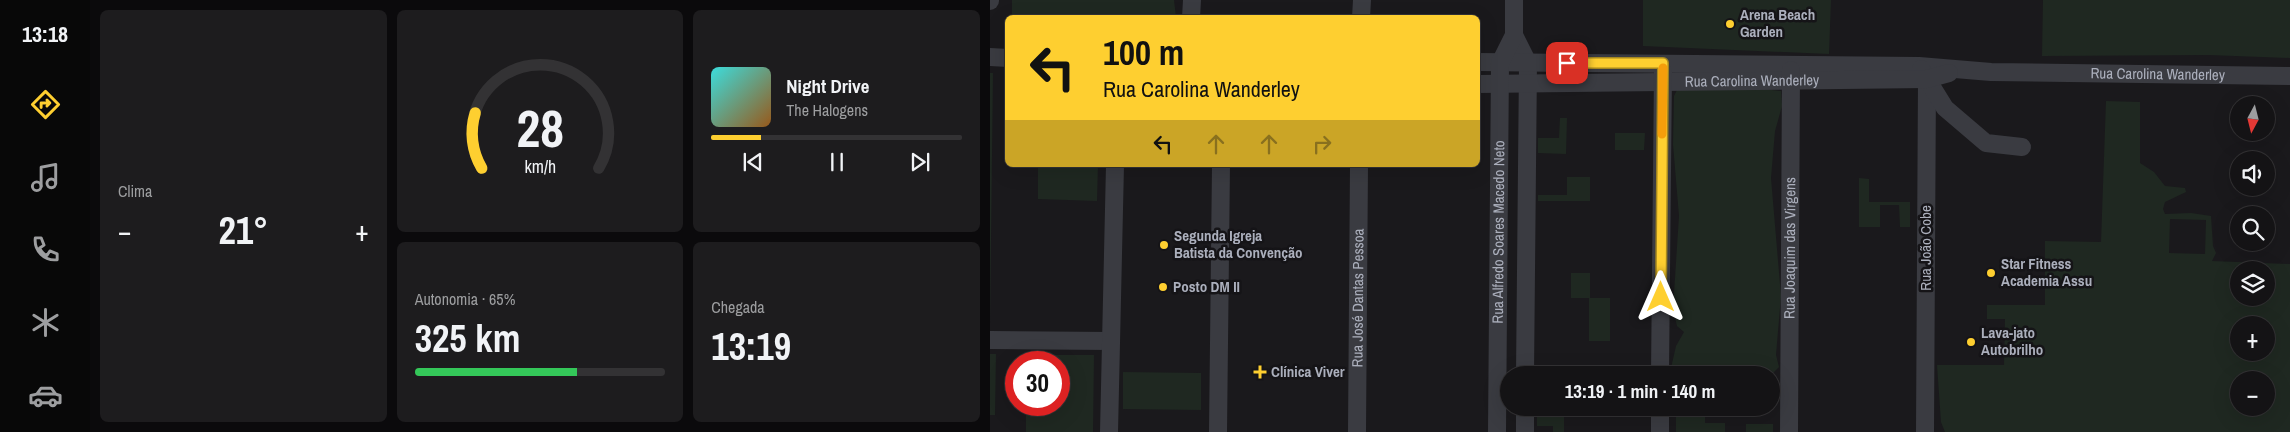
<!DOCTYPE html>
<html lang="pt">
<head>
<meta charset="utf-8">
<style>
  body { margin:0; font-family:"Archivo Narrow",sans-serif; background:#1d1c1e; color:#f1f3f6; height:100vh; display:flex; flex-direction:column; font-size:19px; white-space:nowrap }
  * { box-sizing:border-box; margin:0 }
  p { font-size:16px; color:#9d9ea0 }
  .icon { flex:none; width:28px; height:28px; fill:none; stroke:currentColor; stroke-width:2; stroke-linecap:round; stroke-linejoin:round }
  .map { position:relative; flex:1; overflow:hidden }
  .sheet { display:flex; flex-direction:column; gap:10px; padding:10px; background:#0b0a0c; width:900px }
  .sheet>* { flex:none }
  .top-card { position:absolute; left:15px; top:15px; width:475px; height:152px; border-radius:8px; box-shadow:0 5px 20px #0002,0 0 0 1px #333234; background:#fecf30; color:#111; overflow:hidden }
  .needle { width:32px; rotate:187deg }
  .buttons { position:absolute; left:1240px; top:96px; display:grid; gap:10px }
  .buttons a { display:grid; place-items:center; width:45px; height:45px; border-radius:50%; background:#141315; box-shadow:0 5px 20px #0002,0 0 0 1px #333234; font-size:25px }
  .speed { position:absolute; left:15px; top:351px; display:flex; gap:10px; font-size:25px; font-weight:700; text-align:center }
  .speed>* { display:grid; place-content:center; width:65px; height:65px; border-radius:50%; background:#141315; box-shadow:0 5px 20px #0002,0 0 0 1px #333234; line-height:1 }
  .speed .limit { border:8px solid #d22; background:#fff; color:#111 }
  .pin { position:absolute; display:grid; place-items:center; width:42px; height:42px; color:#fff; margin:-21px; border-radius:10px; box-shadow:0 2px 8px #0006 }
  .me { position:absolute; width:55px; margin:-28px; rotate:0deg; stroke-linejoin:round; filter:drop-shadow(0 0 4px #0008) }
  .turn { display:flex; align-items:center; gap:18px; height:105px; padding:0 15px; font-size:22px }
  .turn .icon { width:65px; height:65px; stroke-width:2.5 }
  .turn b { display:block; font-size:35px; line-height:42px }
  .lanes { display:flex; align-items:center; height:48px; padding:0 15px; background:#0003; justify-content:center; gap:25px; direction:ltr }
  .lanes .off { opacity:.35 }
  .big { font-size:38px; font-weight:700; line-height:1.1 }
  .sheet .card { flex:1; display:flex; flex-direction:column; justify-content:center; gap:8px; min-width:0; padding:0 18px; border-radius:8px; background:#1d1c1e }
  .sheet .dial { align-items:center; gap:0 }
  .dial svg { height:130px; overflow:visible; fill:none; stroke:#333234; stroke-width:7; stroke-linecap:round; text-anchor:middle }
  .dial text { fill:#f1f3f6; stroke:none }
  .song { display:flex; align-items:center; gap:15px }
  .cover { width:60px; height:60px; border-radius:8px; background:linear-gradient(135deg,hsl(180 70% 55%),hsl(30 70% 35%)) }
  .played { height:5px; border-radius:2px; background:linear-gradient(90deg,#fecf30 20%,#333234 20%) }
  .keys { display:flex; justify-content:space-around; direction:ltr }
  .heat { display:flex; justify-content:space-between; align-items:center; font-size:28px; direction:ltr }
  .charge { height:8px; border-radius:4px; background:linear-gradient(90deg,#34c759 65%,#333234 0) }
  .sheet .tiles { flex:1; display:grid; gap:10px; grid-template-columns:repeat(3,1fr) }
  .card:first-child { grid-row:span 2 }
  .trip { position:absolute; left:510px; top:366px; width:280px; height:50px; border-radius:25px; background:#141315; box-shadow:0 5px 20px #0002,0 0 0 1px #333234; font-weight:700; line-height:50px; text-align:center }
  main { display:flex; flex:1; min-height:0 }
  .dock { display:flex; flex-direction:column; width:90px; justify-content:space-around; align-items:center; background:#080808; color:#9d9ea0 }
  .dock .icon { width:35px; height:35px }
  .dock .on { color:#fecf30 }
  .dock b { font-size:22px; color:#f1f3f6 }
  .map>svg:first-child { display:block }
  .green { fill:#1f2821; fill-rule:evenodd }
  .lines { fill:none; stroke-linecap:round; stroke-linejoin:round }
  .minor { stroke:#3a3b41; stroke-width:18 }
  .route-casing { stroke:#a5871f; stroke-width:12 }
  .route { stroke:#fecf30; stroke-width:9 }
  .slow { stroke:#f59e0b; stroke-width:9 }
  .poi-dot { fill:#fecf30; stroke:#151417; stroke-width:2 }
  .labels { text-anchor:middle; stroke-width:5; stroke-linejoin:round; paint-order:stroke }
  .poi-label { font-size:15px; font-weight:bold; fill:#abafbc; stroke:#151417; text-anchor:start }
  .street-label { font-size:15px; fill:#abafbc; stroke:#151417 }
</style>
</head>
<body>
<main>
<nav class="dock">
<b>13:18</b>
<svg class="icon on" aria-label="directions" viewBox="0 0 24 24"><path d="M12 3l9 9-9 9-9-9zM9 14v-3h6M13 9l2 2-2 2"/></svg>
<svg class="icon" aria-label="music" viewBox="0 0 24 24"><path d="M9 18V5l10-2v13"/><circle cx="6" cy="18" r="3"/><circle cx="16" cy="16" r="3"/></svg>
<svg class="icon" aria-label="phone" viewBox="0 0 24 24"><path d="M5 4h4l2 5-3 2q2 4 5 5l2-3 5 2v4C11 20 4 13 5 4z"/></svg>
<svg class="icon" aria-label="climate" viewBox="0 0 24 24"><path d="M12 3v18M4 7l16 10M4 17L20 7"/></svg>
<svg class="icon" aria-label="car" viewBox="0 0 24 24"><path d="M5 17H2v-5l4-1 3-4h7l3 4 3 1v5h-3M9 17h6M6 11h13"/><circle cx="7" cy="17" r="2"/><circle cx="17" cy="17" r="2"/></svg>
</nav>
<section class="sheet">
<div class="tiles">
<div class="card"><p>Clima</p>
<div class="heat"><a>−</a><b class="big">21°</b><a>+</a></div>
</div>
<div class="card dial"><svg viewBox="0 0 100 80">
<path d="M14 69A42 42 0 1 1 86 69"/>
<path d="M14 69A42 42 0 0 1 10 35" stroke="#fecf30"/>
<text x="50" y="56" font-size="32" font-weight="700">28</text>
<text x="50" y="72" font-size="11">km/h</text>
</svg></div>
<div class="card">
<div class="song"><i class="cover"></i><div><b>Night Drive</b><p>The Halogens</p></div></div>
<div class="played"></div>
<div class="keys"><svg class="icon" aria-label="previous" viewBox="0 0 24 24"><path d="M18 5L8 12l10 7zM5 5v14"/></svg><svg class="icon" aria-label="pause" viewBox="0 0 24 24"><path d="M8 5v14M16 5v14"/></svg><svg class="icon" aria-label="next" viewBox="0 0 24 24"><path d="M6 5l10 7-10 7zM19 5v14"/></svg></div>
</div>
<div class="card"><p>Autonomia · 65%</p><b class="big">325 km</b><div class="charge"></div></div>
<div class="card"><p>Chegada</p><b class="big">13:19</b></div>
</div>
</section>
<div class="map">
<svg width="1300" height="432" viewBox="0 0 1300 432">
  <rect width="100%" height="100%" fill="#1a191c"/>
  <path class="green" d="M22,0H184L186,17H22Z
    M653,0H841L839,54L653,46Z
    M1053,0H1300V58L1219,55L1052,56Z
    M0,73H3L0,324Z
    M774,89L791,91L792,106L785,131L781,178L791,296L786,355L789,367L781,375H693L681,368L686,346L694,332L687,326L683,309L689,216L683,144L684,96L687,90Z
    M1116,101L1150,102V163L1164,172L1175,186L1195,188L1196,192L1175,202L1173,209L1175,214L1201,213L1221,216L1223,246L1226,253L1222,261L1300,264V432H955L951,422L947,365H1014L1015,319H997V305H1055V241L1111,242ZM1180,219L1216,220L1215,254L1179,253ZM1249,270H1276V298H1249ZM1249,325H1276V352H1249ZM1249,380H1276V408H1249Z
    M570,118H577L576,154L548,153V138H569Z
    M625,133H655L654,150H625Z
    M48,165H108L107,201L48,199Z
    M577,177H600V201H548V195H577Z
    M869,178L879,179V202H920V227H910L909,205H890V227H869Z
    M581,273H600V298H620V341H599V298H581Z
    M0,354H6L5,415H0Z
    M38,355H104L103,432H36V405H69V362H37Z
    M574,368H599V375L574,372Z
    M133,372L211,373V410L133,409Z
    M584,408H599V416H584Z
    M686,408H715V423H735V432H686Z
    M547,415H574V432H563V426H547Z
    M756,424H783V432H756Z"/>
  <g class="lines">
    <g class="minor">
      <path d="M0,1V0"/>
      <path d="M201,18L202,0"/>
      <path d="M371,18L372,0"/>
      <path d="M524,35L538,63L535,375"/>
      <path d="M0,57L18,58"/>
      <path id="s1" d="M488,62L929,66L1001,72L1300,76"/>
      <path d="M931,69L937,79L935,432"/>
      <path d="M937,79L955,108L996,143L1032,147"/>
      <path id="s2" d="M488,84L937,79L959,73"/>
      <path d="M0,340L121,341"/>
      <path d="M670,375L673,71"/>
      <path d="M119,432L125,165"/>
      <path d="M228,432L231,165"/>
      <path id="s3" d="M367,432L369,165"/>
      <path id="s4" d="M507,432L510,63L524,35V0"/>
      <path d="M535,432V408"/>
      <path d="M670,432V408"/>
      <path id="s5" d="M799,432L801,70"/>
    </g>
  </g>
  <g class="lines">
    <g class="route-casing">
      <path id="route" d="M577,63H673L671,297"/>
    </g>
    <use href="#route" class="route"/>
    <path class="slow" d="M672,134L673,68"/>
  </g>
  <g class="poi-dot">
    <circle cx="740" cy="24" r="5"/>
    <circle cx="174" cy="245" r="5"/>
    <circle cx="1001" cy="273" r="5"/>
    <circle cx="173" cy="287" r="5"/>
    <circle cx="981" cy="342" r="5"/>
    <path d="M267.5 364.5h5v5h5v5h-5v5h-5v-5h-5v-5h5z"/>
  </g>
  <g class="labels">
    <g class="poi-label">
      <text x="750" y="20">Arena Beach<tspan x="750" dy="17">Garden</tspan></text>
      <text x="184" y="241">Segunda Igreja<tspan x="184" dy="17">Batista da Convenção</tspan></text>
      <text x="1011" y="269">Star Fitness<tspan x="1011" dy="17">Academia Assu</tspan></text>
      <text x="183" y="292">Posto DM II</text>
      <text x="991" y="338">Lava-jato<tspan x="991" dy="17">Autobrilho</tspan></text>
      <text x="281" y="377">Clínica Viver</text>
    </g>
    <g class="street-label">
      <text dy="5" stroke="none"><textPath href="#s1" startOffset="680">Rua Carolina Wanderley</textPath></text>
      <text dy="5" stroke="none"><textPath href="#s2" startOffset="274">Rua Carolina Wanderley</textPath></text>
      <text dy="5" stroke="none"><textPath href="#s4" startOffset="200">Rua Alfredo Soares Macedo Neto</textPath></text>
      <text dy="5" stroke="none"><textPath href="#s5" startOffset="184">Rua Joaquim das Virgens</textPath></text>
      <text transform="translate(936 248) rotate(-90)" y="5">Rua João Cobe</text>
      <text dy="5" stroke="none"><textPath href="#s3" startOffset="134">Rua José Dantas Pessoa</textPath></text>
    </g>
  </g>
</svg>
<div class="buttons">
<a><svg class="needle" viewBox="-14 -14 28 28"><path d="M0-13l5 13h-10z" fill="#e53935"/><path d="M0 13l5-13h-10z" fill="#9d9ea0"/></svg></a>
<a><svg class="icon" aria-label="sound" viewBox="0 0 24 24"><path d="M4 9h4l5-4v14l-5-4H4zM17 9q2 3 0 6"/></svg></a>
<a><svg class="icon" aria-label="search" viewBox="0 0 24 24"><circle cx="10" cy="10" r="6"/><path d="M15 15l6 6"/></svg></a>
<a><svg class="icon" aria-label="layers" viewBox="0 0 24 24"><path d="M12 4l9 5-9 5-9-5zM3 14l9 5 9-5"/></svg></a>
<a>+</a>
<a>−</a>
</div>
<div class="speed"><div class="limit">30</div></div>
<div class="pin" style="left:577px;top:63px;background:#d93025"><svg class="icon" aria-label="arrive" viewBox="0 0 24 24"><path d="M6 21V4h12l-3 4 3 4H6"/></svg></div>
<svg class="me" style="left:671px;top:297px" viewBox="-20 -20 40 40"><path d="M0-17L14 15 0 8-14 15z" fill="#fecf30" stroke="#fff" stroke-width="4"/></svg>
<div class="trip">13:19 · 1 min · 140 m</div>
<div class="top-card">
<div class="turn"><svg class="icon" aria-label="left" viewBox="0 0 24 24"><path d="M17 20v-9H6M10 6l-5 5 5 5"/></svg><div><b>100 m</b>Rua Carolina Wanderley</div></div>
<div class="lanes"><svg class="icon" aria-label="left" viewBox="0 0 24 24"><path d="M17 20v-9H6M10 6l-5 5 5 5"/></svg><svg class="icon off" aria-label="ahead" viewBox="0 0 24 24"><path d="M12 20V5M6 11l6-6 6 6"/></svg><svg class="icon off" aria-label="ahead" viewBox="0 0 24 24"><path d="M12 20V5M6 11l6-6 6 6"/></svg><svg class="icon off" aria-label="right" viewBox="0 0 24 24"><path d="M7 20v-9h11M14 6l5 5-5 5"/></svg></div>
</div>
</div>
</main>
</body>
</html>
